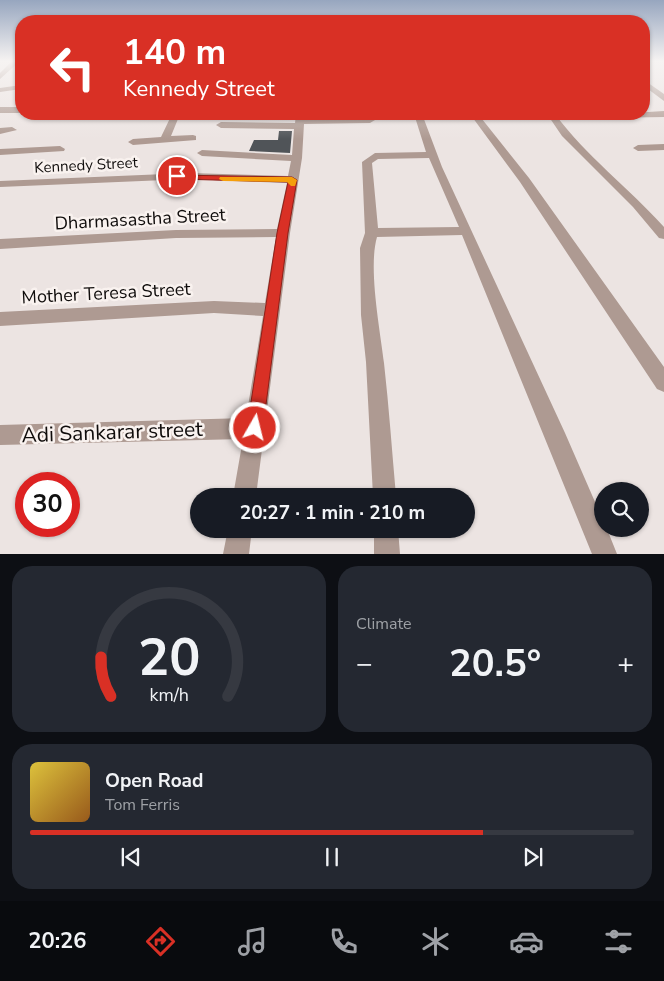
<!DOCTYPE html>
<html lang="en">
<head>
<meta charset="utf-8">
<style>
  body { margin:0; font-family:"Nunito Sans",sans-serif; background:#242831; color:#f1f3f6; height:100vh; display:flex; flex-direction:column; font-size:19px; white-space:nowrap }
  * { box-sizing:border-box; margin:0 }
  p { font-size:16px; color:#9ea1a6 }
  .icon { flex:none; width:28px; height:28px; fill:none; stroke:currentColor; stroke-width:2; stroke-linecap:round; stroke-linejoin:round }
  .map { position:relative; height:554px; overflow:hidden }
  .sheet { display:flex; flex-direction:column; gap:12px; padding:12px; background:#0d0f14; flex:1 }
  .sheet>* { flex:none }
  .hud { position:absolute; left:15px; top:15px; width:635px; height:105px; border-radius:20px; box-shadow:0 1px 4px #0004; background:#d93025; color:#fff; overflow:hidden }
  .fabs { position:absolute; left:594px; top:482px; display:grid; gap:10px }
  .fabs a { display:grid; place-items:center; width:55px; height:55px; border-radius:50%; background:#171b24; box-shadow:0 1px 4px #0004; font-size:25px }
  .speed { position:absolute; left:15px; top:472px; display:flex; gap:10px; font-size:25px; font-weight:700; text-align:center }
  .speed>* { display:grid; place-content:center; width:65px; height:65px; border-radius:50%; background:#171b24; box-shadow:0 1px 4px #0004; line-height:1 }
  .speed .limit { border:8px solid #d22; background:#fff; color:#111 }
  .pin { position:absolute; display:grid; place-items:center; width:42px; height:42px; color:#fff; margin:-21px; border:2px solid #fff; border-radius:50%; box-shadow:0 1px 5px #0007 }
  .me { position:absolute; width:55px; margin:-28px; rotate:8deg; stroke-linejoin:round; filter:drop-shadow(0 0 4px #0008) }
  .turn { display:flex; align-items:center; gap:18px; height:105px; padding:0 25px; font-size:22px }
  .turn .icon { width:65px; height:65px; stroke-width:2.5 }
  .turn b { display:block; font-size:35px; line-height:42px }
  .big { font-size:38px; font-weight:700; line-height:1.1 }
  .sheet .widget { flex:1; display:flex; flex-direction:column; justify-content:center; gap:8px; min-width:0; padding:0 18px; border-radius:20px; background:#242831 }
  .sheet .dial { align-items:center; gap:0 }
  .dial svg { height:130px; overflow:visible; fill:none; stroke:#363941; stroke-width:7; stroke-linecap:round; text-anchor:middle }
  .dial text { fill:#f1f3f6; stroke:none }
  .song { display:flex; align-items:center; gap:15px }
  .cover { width:60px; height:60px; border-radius:8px; background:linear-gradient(135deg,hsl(50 70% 55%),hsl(30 70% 35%)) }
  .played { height:5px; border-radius:2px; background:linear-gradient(90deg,#d93025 75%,#363941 75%) }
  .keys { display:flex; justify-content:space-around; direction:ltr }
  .heat { display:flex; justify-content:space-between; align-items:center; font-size:28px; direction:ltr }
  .sheet .tiles { flex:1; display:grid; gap:12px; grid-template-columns:1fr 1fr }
  .widget:last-child { grid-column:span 2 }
  .trip { position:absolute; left:190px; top:488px; width:285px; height:50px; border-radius:25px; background:#171b24; box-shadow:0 1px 4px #0004; font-weight:700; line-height:50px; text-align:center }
  .tab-bar { display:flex; height:80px; justify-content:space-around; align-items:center; background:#090b0e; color:#9ea1a6 }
  .tab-bar .icon { width:35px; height:35px }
  .tab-bar .selected { color:#d93025 }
  .tab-bar b { font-size:22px; color:#f1f3f6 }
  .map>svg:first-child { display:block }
  .building { fill:#505458 }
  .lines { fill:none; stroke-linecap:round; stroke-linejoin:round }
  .minor { fill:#ae9a92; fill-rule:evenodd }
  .route { fill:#d93025; stroke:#8d1f18 }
  .slow { fill:#f59e0b }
  .labels { text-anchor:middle; stroke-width:5; stroke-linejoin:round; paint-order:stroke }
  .far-street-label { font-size:15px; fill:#0f0c0b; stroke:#f9f2ef }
  .street-label { font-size:18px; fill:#0f0c0b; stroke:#f9f2ef }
  .near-street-label { font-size:21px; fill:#0f0c0b; stroke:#f9f2ef }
</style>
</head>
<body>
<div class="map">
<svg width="664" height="554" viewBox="0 0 664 554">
  <rect width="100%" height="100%" fill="#ece4e2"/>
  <path class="building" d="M279,131H292L290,153L249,151L254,140H278Z"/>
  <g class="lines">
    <path class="minor" d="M12,61H20L0,79V73Z
      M644,80L664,94V101L644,86Z
      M21,85V89L0,92V88Z
      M0,107H21V113H0Z
      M664,111V117L603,118L599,115Z
      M80,114H93L84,117Z
      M172,114H180L171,136L193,135L196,136V140L133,145L128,142L133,139L161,137Z
      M296,114H304V118L370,117L375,120L370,123L304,124L302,158L290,233L256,496H233L243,439L0,445V425L246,418L263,316L214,313L0,326V312L214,301L265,303L276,237L176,238L0,249V239L176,230L277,229L287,183L189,179L0,187V181L189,173L288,176L291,161L202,156L197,153L202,150L292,155L294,129L221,128L216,125L221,122L295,123Z
      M414,114H422L442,167L565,433L602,518V529H607L617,554H592L462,235L377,237C368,268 380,329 384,363C389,407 392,452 396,496H373L366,362L361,315L360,248L365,233L362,162L375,153L426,152ZM429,158L459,227L378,228L372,163L378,159Z
      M470,114H478L529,178L664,367V392L657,389L520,182Z
      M547,114H555C586,156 629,188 664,227V239L659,238L633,207L562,136Z
      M0,128L12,127L17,130L0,134Z
      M664,144V150L638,151L633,148L638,145Z
      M60,146L65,149L64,151L0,155V149Z
      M228,529H252L249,554H223Z
      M374,529H398L400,554H374Z"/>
  </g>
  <linearGradient id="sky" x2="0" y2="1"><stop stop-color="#97a6bf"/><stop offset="0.44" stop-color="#f6f3f2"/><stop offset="1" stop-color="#f6f3f2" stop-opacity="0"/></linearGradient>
  <rect width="664" height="139" fill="url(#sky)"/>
  <path class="route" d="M174,175L292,177L297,180L288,233L263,428L260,434L255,436L249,434L247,428L277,233L288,182L177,179L173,176Z"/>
  <path class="slow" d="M220,177H292L297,180L295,186H291L287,182L223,181L219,179Z"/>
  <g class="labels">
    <g class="far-street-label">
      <text transform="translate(86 165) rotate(-3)" y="5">Kennedy Street</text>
    </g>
    <g class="street-label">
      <text transform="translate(140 219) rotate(-3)" y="6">Dharmasastha Street</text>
      <text transform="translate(106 293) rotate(-3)" y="6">Mother Teresa Street</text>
    </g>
    <g class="near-street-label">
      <text transform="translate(112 432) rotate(-2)" y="7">Adi Sankarar street</text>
    </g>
  </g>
</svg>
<div class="fabs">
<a><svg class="icon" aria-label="search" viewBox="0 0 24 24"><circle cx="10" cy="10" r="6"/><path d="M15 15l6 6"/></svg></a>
</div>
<div class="speed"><div class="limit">30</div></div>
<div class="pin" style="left:177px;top:176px;background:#d93025"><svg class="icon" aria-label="arrive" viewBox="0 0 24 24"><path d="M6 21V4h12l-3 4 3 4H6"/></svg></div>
<svg class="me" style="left:255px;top:428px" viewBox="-20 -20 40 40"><circle r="17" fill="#d93025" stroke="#fff" stroke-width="3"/><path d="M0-11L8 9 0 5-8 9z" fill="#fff"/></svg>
<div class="trip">20:27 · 1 min · 210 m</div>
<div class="hud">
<div class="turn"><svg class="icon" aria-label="left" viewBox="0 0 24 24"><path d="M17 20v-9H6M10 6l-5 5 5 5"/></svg><div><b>140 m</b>Kennedy Street</div></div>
</div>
</div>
<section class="sheet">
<div class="tiles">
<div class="widget dial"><svg viewBox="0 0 100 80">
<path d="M14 69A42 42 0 1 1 86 69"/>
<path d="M14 69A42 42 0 0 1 8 45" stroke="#d93025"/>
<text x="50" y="56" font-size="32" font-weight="700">20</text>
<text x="50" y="72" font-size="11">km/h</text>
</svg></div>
<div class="widget"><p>Climate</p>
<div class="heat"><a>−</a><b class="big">20.5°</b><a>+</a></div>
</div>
<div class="widget">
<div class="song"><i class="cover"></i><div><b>Open Road</b><p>Tom Ferris</p></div></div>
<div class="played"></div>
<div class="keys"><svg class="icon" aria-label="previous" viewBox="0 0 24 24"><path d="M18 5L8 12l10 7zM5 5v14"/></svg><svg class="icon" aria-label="pause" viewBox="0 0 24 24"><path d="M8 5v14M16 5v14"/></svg><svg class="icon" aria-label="next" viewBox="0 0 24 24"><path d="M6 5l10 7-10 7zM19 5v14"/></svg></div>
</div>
</div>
</section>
<nav class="tab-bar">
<b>20:26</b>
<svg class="icon selected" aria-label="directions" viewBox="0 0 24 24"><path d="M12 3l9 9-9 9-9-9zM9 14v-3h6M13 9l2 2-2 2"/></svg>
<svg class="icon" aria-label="music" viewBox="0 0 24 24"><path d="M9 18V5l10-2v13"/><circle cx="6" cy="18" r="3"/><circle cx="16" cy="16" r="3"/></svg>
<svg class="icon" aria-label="phone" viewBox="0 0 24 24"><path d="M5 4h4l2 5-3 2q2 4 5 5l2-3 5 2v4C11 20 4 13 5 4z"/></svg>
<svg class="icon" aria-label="climate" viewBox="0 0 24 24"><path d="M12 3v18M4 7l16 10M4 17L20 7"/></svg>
<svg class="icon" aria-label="car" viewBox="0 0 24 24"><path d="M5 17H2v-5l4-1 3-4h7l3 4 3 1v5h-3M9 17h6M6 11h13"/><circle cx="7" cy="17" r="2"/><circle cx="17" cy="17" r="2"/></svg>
<svg class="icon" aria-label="filters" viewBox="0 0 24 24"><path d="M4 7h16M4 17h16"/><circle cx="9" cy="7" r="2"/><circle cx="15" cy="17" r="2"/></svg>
</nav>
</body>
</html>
